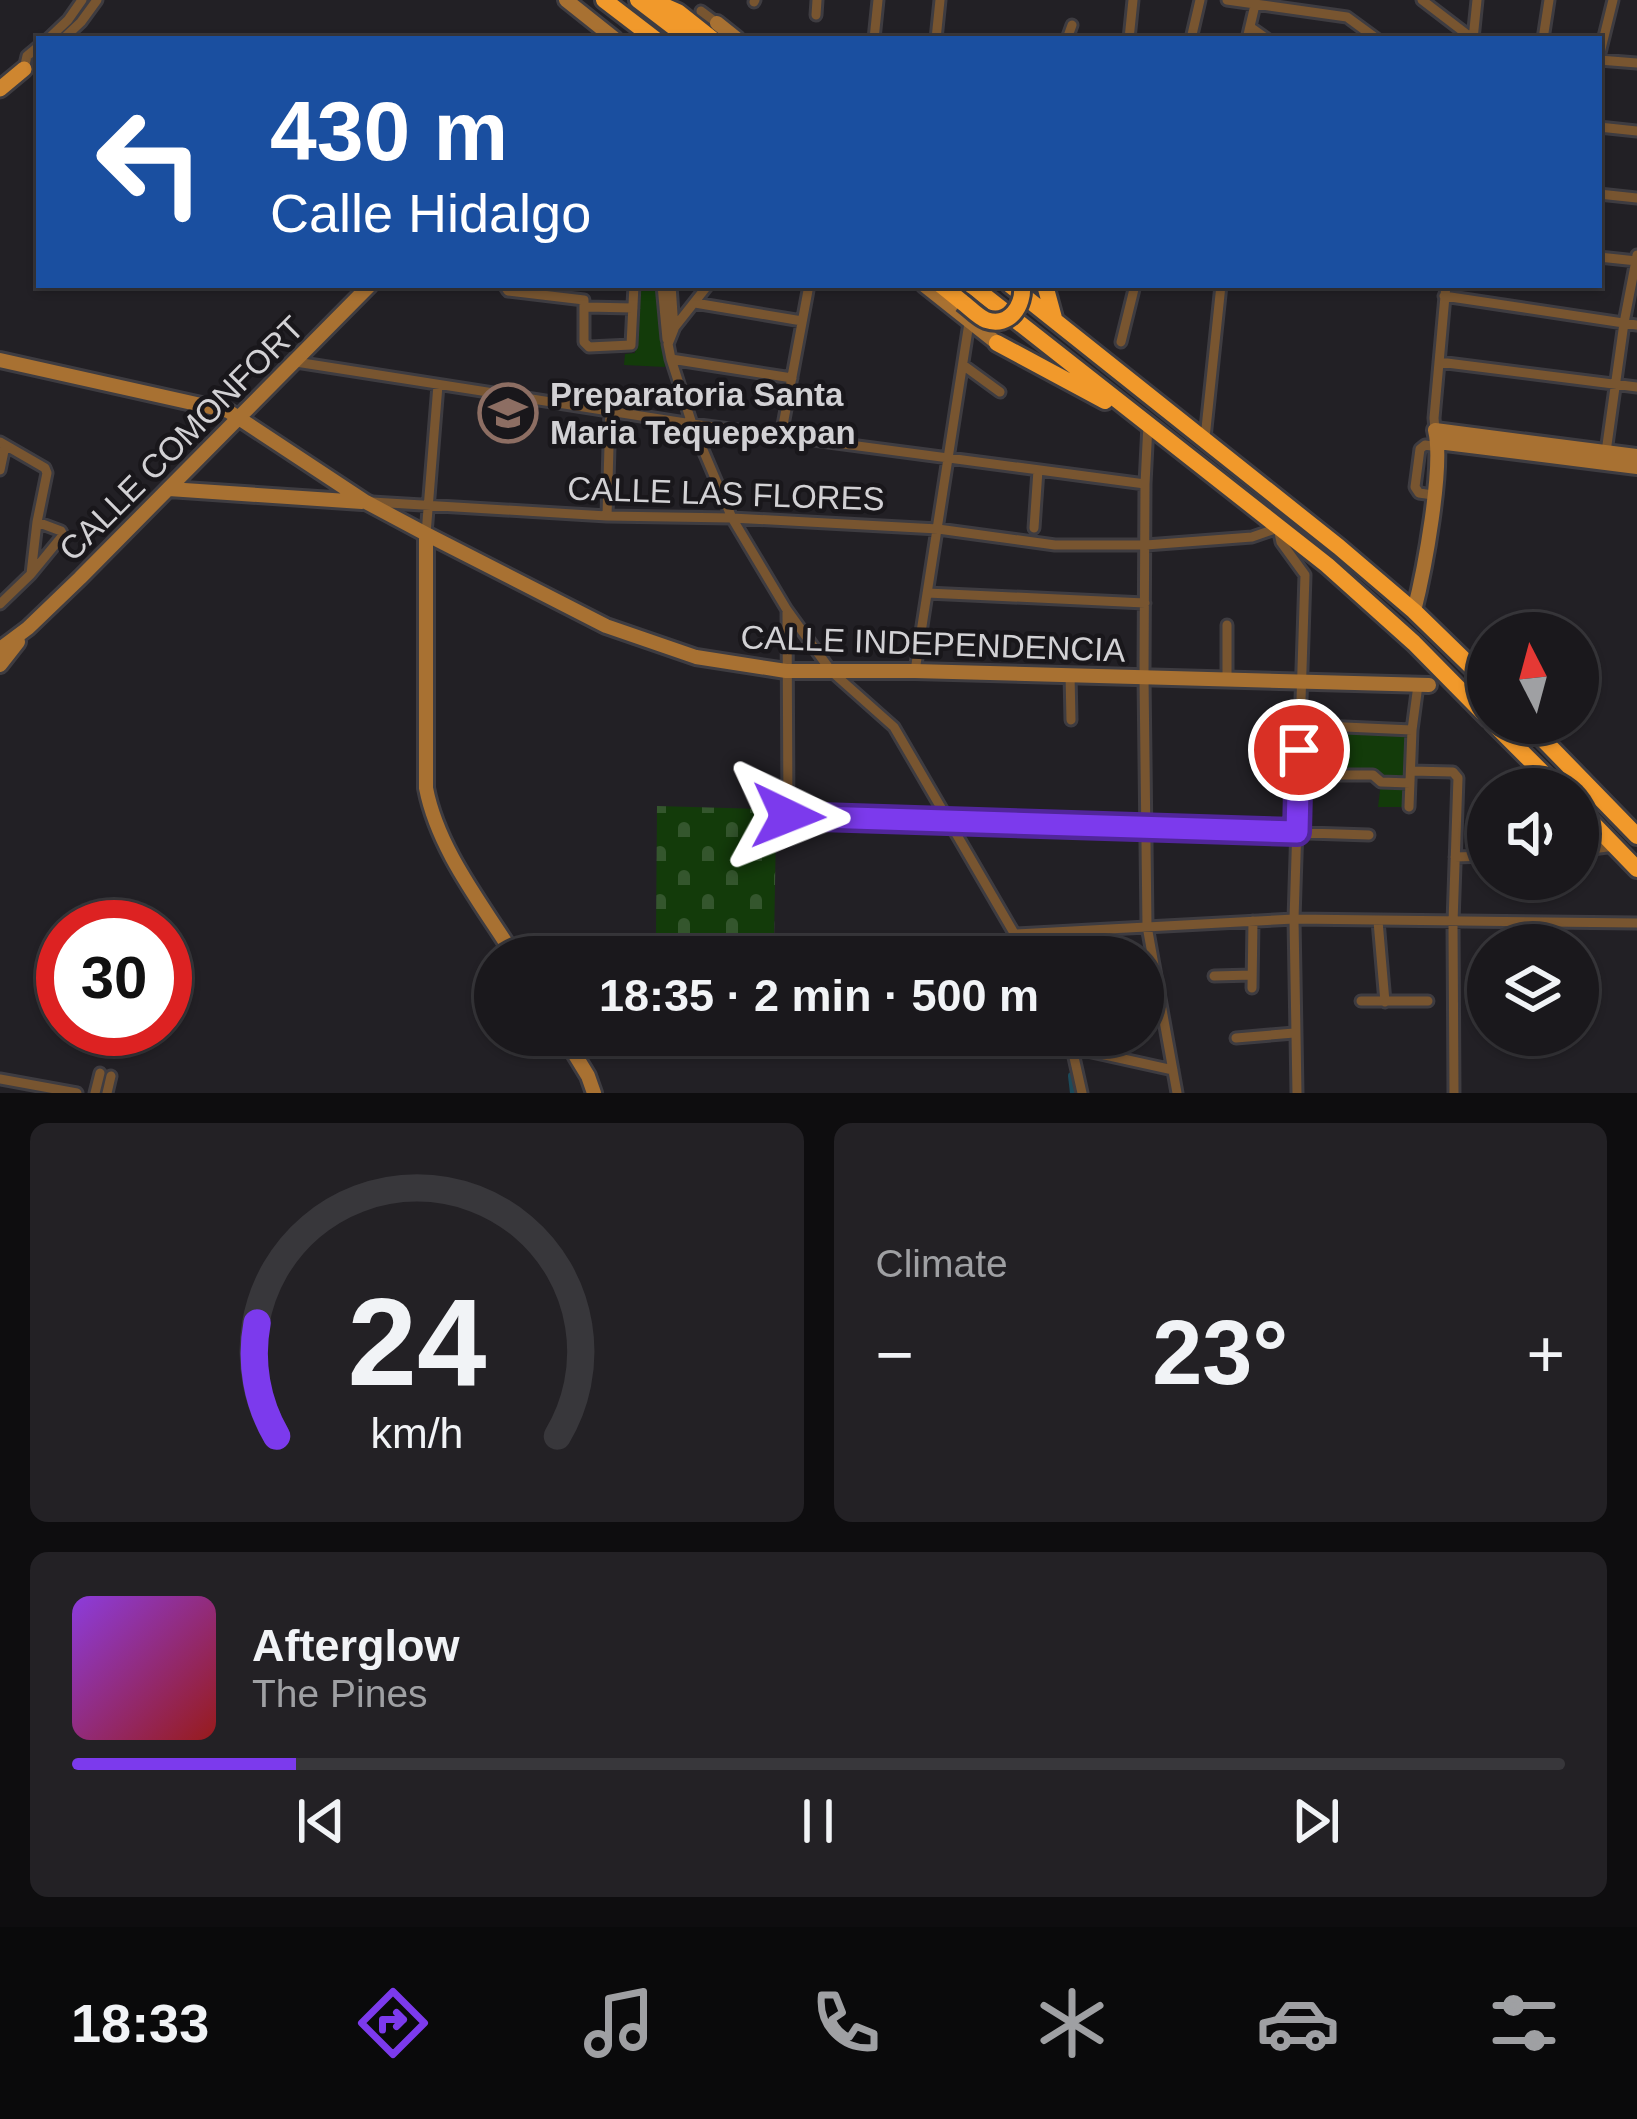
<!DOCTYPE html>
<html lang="en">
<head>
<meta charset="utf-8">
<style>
  body { margin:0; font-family:Arial,sans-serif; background:#232125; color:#f1f3f6; height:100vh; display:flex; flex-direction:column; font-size:45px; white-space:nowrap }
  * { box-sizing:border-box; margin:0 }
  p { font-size:39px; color:#9fa0a3 }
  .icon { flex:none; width:66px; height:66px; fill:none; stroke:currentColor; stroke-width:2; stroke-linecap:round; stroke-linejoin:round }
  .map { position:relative; height:1093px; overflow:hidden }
  .drawer { display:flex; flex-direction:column; gap:30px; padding:30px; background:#0e0d0f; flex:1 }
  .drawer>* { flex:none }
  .guide { position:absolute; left:36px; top:36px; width:1566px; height:252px; border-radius:0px; box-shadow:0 3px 9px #0004,0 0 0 3px #38373b; background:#1a4fa0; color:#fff; overflow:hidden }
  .needle { width:78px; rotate:354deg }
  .controls { position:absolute; left:1467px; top:612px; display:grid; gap:24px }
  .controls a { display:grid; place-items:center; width:132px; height:132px; border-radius:50%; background:#1a181c; box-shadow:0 3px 9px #0004,0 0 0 3px #38373b; font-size:60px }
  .speed { position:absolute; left:36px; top:900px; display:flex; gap:24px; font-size:60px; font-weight:700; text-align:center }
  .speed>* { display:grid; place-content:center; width:156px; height:156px; border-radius:50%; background:#1a181c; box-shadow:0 3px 9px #0004,0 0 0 3px #38373b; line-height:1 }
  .speed .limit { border:18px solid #d22; background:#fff; color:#111 }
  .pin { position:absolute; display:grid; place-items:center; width:102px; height:102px; color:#fff; margin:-51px; border:6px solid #fff; border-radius:50%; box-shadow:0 3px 12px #0007 }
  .me { position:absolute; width:132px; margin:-66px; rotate:92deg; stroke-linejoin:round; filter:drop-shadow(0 0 9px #0008) }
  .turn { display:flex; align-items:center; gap:42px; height:252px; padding:0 36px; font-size:54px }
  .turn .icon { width:156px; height:156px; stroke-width:2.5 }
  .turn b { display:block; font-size:84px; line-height:102px }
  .big { font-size:90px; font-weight:700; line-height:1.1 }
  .drawer .widget { flex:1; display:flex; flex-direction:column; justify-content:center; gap:18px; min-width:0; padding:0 42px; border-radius:18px; background:#232125 }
  .drawer .dial { align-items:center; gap:0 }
  .dial svg { height:312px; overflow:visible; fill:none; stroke:#38373b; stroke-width:7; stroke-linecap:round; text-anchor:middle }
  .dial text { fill:#f1f3f6; stroke:none }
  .song { display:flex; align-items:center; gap:36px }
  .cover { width:144px; height:144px; border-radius:18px; background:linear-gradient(135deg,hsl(270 70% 55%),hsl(0 70% 35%)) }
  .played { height:12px; border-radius:6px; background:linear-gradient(90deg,#7c3aed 15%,#38373b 15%) }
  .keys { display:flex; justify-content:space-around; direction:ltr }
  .heat { display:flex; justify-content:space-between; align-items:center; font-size:66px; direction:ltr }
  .drawer .tiles { flex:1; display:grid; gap:30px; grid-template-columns:1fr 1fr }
  .widget:last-child { grid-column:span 2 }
  .trip { position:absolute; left:474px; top:936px; width:690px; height:120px; border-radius:60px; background:#1a181c; box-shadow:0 3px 9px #0004,0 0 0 3px #38373b; font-weight:700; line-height:120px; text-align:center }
  .tab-bar { display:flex; height:192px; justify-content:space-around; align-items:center; background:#0a0a0b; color:#9fa0a3 }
  .tab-bar .icon { width:84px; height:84px }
  .tab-bar .selected { color:#7c3aed }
  .tab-bar b { font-size:54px; color:#f1f3f6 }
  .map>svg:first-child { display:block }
  .green { fill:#133b0a }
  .cemetery { fill:url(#cemetery-stones) }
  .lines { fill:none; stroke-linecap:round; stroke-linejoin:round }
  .canal { stroke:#1c4a5a; stroke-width:8 }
  .street-casing { stroke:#3e3c41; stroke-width:15 }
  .secondary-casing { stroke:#3e3c41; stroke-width:20 }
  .primary-casing { stroke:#3e3c41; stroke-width:21 }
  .highway-casing { stroke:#3e3c41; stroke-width:22 }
  .street { stroke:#785530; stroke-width:9 }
  .secondary { stroke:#a87132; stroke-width:14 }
  .primary { stroke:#ce8630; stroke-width:15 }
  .highway { stroke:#f1992b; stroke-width:16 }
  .highway-bridge-casing { stroke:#3e3c41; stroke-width:22; stroke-linecap:butt }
  .highway-bridge { stroke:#f1992b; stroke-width:16 }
  .route-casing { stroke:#51269a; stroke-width:30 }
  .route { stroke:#7c3aed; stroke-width:21 }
  .labels { text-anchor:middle; stroke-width:9; stroke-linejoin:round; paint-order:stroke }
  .poi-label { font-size:33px; font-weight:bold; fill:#d2d1d4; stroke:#19171b; text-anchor:start }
  .street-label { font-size:33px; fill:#d2d1d4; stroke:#19171b }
</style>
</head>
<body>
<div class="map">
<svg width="1637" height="1093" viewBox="0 0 1637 1093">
  <defs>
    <pattern id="cemetery-stones" width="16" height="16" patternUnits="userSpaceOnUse" patternTransform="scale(3)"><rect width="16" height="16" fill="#133b0a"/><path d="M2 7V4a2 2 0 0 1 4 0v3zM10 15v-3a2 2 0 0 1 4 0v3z" fill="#34562d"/></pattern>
  </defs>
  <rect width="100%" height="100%" fill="#222025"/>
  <path class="green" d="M638,285H659L665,367L624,365L625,354L635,353Z
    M1300,725L1412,730L1409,807H1378L1381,782L1373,775H1299Z"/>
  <path class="cemetery" d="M657,806L762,809L776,829L774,941L656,934Z"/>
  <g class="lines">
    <path class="canal" d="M1072,1076L1074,1093"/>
    <g class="street-casing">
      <path id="street" d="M1227,0L1347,17L1377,39
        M1422,0L1473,39
        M754,2L755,0
        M701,11L717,23
        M816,15L817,0
        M1250,27L1267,39
        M48,39L68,20L82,0
        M63,39L81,22L97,0
        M874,39L878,0
        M936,39L940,0
        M1067,39L1072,25
        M1129,39L1133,0
        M1191,39L1200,0
        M1247,39L1255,5
        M1473,39L1477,0
        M1543,39L1549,0
        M1599,57L1613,0
        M1599,60L1637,63
        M24,69L27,56L39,46
        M1599,127L1637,131
        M1599,194L1637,198
        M1599,257L1637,261
        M504,285L508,291L584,300V342L589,347L631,345L634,285
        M662,285L667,339
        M671,285L674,329L668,344L671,359L692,424L732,518L787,610L831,671L894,727L1028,957
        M1444,296L1637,325
        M695,303L802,321
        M586,307L633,308
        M674,328L708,285
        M1121,342L1135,285
        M671,359L792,378
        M296,362L692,424L1145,484
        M1439,362L1637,387
        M963,365L1000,392
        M1148,424L1145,484L1144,677L1147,926L1177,1093
        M1435,430L1434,418L1446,285
        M781,436L809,285
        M1205,438L1221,285
        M0,442L45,468L47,473L37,522L31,574L0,604
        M1606,452L1624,323L1637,255
        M0,470L5,446
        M1433,495L1419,493L1415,487L1420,449L1425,445L1438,447
        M372,502L607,516L732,518L938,529L1055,545H1146L1252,537L1278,528L1281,542L1305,575L1294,919L1297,1093
        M607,516L610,412
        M1034,528L1038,470
        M426,534L438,385
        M31,574L63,535L61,531L37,522
        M927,593L1145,603
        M787,610L788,816L1369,835
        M1227,625V679
        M915,671L969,323
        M1070,674L1071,720
        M1300,725L1412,730
        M1411,771L1453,772L1458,778L1453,922L1454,1093
        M1299,775H1373L1381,782L1410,783
        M1409,807L1412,730L1418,685
        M1578,851L1614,846
        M1455,857L1488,856
        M1378,921L1385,1002
        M1014,934L1294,919L1637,923
        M1214,976L1252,975
        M1252,988L1253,921
        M1361,1001H1428
        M1069,1035L1082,1093
        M1236,1038L1294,1033
        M1087,1051L1173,1070
        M0,1079L77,1093
        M95,1093L100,1073
        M107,1093L111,1076"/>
    </g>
    <g class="secondary-casing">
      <path id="secondary" d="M566,0L615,39
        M717,23L737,39
        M924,285L997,343
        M0,360L228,411L366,502L426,534L606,626L696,657L786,671H915L1429,685
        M1438,442L1637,467
        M169,489L362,502
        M426,534V788C438,850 482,904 515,957
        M1414,611C1424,572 1444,467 1435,430L1637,456
        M0,649L28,628L80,578L370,285
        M0,665L18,642
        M563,1035L588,1076L594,1093"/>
    </g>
    <g class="primary-casing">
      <path id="primary" d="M0,89L24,69"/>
    </g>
    <g class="highway-casing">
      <path id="highway" d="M604,0L655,39
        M638,0L689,39
        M650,0L678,12L712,39
        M941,285L962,302
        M971,285L1327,565L1414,643L1488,718
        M1010,285L1339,547L1414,611L1488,683
        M1045,285L1054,318
        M997,343L1105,401
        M1493,723L1559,789
        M1527,723L1637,836
        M1578,808L1637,869"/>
    </g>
    <use href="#street" class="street"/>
    <use href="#secondary" class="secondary"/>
    <use href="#primary" class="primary"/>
    <use href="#highway" class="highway"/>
    <g class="highway-bridge-casing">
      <path id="highway-bridge" d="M962,302C969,307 978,317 986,320C1010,328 1024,305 1022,285"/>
    </g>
    <use href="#highway-bridge" class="highway-bridge"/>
  </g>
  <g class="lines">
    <g class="route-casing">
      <path id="route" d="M788,816L1297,832L1299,750"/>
    </g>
    <use href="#route" class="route"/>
  </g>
  <defs>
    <g id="university-ring" transform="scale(3)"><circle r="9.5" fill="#19171b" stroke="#8d6e63" stroke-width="1.5"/><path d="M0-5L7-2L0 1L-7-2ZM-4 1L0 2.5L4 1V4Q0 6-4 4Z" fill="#8d6e63"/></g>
  </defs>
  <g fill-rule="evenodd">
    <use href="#university-ring" x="508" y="413"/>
  </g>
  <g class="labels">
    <g class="poi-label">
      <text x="550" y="406">Preparatoria Santa<tspan x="550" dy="38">Maria Tequepexpan</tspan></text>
    </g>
    <g class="street-label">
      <text transform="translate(181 438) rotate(-45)" y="12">CALLE COMONFORT</text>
      <text transform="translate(726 493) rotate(2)" y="12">CALLE LAS FLORES</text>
      <text transform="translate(933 643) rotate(2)" y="12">CALLE INDEPENDENCIA</text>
    </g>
  </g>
</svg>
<div class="controls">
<a><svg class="needle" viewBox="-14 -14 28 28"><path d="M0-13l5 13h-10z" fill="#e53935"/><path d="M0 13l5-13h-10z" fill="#9fa0a3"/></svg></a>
<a><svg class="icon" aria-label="sound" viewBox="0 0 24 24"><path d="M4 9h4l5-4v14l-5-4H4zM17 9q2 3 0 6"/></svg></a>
<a><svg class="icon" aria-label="layers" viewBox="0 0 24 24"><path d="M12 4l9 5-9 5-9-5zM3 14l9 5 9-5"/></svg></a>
</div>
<div class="speed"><div class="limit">30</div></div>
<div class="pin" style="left:1299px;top:750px;background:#d93025"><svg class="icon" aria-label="arrive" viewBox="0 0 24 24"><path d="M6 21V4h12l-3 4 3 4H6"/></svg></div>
<svg class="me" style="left:788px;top:816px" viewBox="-20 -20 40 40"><path d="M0-17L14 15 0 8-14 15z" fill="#7c3aed" stroke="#fff" stroke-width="4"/></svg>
<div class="trip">18:35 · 2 min · 500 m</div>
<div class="guide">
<div class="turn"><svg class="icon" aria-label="left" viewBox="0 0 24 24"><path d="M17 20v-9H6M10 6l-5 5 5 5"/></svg><div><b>430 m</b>Calle Hidalgo</div></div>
</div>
</div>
<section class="drawer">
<div class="tiles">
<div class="widget dial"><svg viewBox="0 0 100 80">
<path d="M14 69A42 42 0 1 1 86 69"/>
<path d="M14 69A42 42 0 0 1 9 40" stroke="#7c3aed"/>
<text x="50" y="56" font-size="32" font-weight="700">24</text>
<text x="50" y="72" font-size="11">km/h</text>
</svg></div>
<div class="widget"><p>Climate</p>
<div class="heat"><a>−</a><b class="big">23°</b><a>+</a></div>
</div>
<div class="widget">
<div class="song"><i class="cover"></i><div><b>Afterglow</b><p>The Pines</p></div></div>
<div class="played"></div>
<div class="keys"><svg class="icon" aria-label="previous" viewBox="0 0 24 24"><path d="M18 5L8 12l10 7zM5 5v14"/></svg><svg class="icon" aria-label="pause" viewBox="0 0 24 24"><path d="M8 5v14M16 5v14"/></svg><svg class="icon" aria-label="next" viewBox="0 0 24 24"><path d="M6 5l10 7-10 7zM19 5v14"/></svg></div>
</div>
</div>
</section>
<nav class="tab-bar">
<b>18:33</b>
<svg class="icon selected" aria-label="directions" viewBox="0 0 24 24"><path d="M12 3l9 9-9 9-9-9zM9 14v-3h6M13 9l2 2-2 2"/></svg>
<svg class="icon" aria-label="music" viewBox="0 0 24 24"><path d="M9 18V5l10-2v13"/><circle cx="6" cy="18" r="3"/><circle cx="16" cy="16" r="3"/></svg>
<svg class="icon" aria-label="phone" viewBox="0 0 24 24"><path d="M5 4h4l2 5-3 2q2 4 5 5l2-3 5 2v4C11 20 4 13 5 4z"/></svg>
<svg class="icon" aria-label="climate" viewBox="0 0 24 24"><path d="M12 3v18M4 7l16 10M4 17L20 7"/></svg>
<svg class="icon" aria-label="car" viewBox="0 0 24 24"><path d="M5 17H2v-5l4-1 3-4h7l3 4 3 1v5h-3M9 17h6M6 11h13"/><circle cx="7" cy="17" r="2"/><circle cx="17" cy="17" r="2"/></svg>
<svg class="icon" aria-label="filters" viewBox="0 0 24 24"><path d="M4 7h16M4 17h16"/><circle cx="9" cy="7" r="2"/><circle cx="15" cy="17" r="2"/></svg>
</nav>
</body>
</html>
